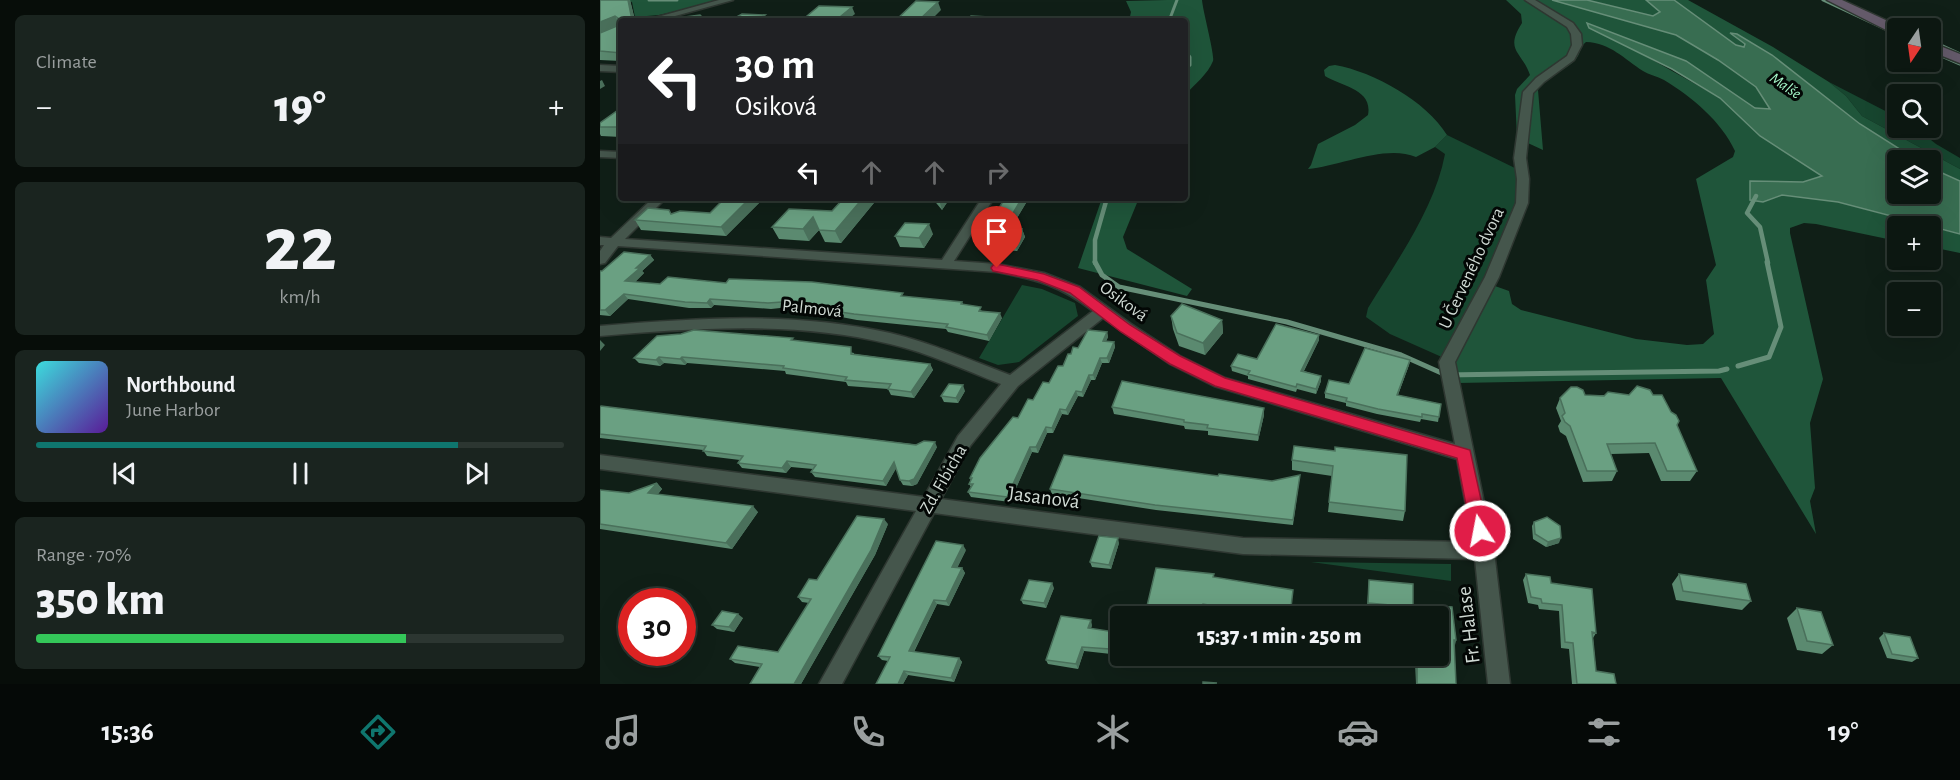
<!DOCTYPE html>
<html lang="en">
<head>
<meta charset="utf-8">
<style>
  body { margin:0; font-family:"Alegreya Sans",sans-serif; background:#1a241f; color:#f1f3f6; height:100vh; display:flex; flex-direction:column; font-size:22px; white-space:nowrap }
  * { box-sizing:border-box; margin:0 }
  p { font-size:20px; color:#9a9f9f }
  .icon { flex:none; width:33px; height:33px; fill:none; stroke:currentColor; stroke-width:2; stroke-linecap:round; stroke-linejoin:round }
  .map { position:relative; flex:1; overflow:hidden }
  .side { display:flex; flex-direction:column; gap:15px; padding:15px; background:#070d09; width:600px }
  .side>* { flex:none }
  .guide { position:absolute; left:18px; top:18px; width:570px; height:183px; border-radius:6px; box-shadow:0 6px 24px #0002,0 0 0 2px #2c3631; background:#202124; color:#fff; overflow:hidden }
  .needle { width:39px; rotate:193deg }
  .controls { position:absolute; left:1287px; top:18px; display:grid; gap:12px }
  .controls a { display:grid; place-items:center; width:54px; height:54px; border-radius:6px; background:#0c1711; box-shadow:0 6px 24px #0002,0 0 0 2px #2c3631; font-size:30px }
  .speed { position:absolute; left:18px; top:588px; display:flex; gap:12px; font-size:30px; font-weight:700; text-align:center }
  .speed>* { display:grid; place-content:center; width:78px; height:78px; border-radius:50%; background:#0c1711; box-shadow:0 6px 24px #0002,0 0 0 2px #2c3631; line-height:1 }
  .speed .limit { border:9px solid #d22; background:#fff; color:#111 }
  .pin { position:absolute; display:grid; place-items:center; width:51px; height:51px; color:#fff; margin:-62px -26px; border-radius:50% 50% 50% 0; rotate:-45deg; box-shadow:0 0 6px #0007 }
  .pin .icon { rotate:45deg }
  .me { position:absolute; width:66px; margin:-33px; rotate:349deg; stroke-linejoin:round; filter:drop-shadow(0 0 4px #0008) }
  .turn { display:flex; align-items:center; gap:21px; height:126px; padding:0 18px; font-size:27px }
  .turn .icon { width:78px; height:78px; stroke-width:2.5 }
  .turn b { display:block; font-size:42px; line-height:51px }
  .lanes { display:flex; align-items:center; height:57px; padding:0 18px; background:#0003; justify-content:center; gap:30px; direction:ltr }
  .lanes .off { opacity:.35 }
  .big { font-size:45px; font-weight:800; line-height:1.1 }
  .side .tile { flex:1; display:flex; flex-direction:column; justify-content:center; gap:9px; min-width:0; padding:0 21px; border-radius:9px; background:#1a241f }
  .side .dial { align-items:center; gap:0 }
  .dial b { font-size:78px; line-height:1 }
  .song { display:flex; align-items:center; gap:18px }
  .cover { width:72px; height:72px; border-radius:9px; background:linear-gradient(135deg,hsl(180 70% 55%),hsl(270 70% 35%)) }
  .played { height:6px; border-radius:3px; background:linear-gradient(90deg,#0f766e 80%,#2c3631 80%) }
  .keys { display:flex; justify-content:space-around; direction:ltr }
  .heat { display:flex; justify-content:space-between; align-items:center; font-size:33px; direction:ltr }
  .charge { height:9px; border-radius:4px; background:linear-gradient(90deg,#34c759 70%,#2c3631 0) }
  .trip { position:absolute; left:510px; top:606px; width:339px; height:60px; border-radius:6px; background:#0c1711; box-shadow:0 6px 24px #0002,0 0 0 2px #2c3631; font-weight:800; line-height:60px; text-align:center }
  .tab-bar { display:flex; height:96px; justify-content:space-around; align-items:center; background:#050907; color:#9a9f9f }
  .tab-bar .icon { width:42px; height:42px }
  .tab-bar .active { color:#0f766e }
  .tab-bar b { font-size:27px; color:#f1f3f6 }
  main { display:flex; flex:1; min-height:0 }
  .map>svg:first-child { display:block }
  .green { fill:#17462f }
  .forest { fill:#1f553a }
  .water { fill:#386d51; stroke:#668e78; stroke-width:1.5 }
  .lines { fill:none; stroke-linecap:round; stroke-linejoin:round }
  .stream-far2 { stroke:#668e78; stroke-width:3 }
  .stream-far1 { stroke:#668e78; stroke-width:4.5 }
  .stream { stroke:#668e78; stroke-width:5 }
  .street-casing { stroke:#2e3731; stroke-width:3 }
  .secondary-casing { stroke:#2e3731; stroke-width:3 }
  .street { fill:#45564c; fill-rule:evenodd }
  .secondary { fill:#645a6a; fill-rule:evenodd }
  .wall { fill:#5b8a70 }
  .shaded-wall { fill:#4a705b }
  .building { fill:#6aa082; stroke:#4a705b; stroke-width:1.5 }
  .route { fill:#e11d48; stroke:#92132f; stroke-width:1.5 }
  .labels { text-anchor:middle; stroke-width:6; stroke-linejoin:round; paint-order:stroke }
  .far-water-label { font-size:16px; font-style:italic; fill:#a6f9ca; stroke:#030705 }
  .street-label { font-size:18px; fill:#d0dad4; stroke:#030705 }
  .near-street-label { font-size:21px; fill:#d0dad4; stroke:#030705 }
</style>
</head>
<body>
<main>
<section class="side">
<div class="tile"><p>Climate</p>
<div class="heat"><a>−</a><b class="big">19°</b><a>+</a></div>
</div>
<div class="tile dial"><b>22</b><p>km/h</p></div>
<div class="tile">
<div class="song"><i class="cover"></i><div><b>Northbound</b><p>June Harbor</p></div></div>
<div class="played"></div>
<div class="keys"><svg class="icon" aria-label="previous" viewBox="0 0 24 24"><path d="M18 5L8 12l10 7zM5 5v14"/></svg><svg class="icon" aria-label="pause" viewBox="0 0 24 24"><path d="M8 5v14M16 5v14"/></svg><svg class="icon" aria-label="next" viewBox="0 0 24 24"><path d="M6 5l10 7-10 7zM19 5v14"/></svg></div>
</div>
<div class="tile"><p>Range · 70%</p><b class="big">350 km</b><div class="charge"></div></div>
</section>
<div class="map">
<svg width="1360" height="684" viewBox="0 0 1360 684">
  <rect width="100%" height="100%" fill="#101f17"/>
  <path class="green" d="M1229,82L1297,117L1298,128H1316L1336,144L1360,158V169L1262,116L1246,96Z
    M847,135L919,170C918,181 919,193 916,203C900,256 870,309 844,358L790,334L766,317L768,308C796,262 835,208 845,154L835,147Z
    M422,285L442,289L475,303L478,316L419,362L398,365L379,358Z
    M711,562L851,564V581Z"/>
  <path class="forest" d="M24,0H124L59,15L35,17L32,2Z
    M567,0H602C603,12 615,55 613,61C608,74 594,85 585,95V21H529L531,12L526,1Z
    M906,0H952L1076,35L1118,60L1156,87L1170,109L1155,108L1086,61L987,23L1120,98L1160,136L1222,176L1203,182L1150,181L1163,202L1182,195L1238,202L1327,226H1298L1297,241L1216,224L1204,223L1190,228V233L1223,379L1210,423L1215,488L1210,501L1216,534L1121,378L857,383L853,366L895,286L909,291L912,304L921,310L1036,339L1087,345L1103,344L1114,334L1106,280L1116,265L1096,179L1133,157L1135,151C1121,121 1092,97 1064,80C1057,76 1049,75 1043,71C1024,59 1011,43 986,42C980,46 981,53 976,59C965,72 946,74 938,90L943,150L917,138L915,95L917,89L930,75C922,51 904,51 922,23L921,14Z
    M987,0H1046L1060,12L1053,16Z
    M1074,0H1088L1173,47L1229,82L1246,96L1262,116L1360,169V181L1331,168L1330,160H1317L1260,124L1172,55L1137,34H1132L1145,44L1144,48L1136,45Z
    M735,65C774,72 826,101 847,135L835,147L816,157C786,144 740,166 708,169L711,165L718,144L755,125L768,115C773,89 741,86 725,76L724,70L729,66Z
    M502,198H539L523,237L527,249L592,289L587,296L478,268Z
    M1330,227L1360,234V253L1331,247Z"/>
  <path class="water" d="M952,0H987L1053,16L1060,12L1046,0H1074L1136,45L1144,47L1145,44L1130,33L1137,34L1172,55L1260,124L1317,160H1298V194H1330L1331,168L1360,181V234L1238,202L1182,195L1163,202L1150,200V181L1203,182L1222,176L1160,136L1120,98L1072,69L989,28L987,23L1086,61L1155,108L1170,109L1156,87L1118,60L1076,35Z"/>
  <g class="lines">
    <path class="stream-far2" d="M49,0H77
      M1223,0L1298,35
      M569,21L577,0
      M1330,40L1360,54
      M585,50L590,57V65L585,69
      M1337,54L1360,64"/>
    <path class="stream-far1" d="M1156,196L1147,213L1160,227L1168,263
      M495,263V240L507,198"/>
    <path class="stream" d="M495,262L502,275L519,287L687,322L801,355L846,375L1119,371L1127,369
      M1138,366L1169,357L1181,327L1167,262"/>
    <g class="street-casing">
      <path id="street" d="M119,0H133L57,21H43Z
        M925,0H935L973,23L981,34L982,45L974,60L944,82L933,93L926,158L929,179L928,203L899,277L855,362L894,551L910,684H888L875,559L643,554L334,513L242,684H219L316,511L0,469V455L324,497L358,436L401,384C364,370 329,353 290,344C195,321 96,328 0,336V326C96,318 195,311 290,333C332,343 370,360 410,375L493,311C459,285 438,280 397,272L18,246L5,263L0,264V251L4,245H0V237L11,238L53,198H66L25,239L342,260L382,198H394L354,261L397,264L444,273L480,287L531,324L580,356L625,378L855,444L839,362L885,277L916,203L917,179L914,158L923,92L936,78L967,56L972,45L971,34L967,27ZM503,318L570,364L614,386L857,459L873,542L643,538L341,499L370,446L418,386Z
        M0,65L21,66V72L0,71Z
        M0,151L21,152V158L0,157Z"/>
    </g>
    <g class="secondary-casing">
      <path id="secondary" d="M1227,0H1242L1303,28H1298V35L1294,34Z
        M1330,42L1360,54V63L1330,51Z"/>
    </g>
    <use href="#street" class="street"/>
    <use href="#secondary" class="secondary"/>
  </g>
  <path class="wall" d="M30,0L35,20L21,21V61L0,60V33L17,25L0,33Z
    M21,108V137L1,136L0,134V123Z
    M125,198H168L166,201L162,200L126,236L41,230L35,220L71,214L110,213Z
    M244,198H278L241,243L225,242L219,230L209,241L179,239L172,227L232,211Z
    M332,198H350L342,210Z
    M405,198H429L411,228L422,229L425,237L417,251L384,248L379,232L396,213Z
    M333,234L324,248L300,247L295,236Z
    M50,255L54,260L42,271L44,273L35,282L60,284L126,283L362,302L363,304L402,318L389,341L348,332L346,329L257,320L236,316L234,312L199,306L171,309L114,305L111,308H89L28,299L10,316L0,315V271H2Z
    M571,316L622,320L623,333L605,355L579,346L573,329Z
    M507,332L508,337L506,341L514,342L515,347L509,363H502L495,380H491L483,397L478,396L468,415L462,414L453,433H447L438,453L432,452L410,502L371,497L368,492L371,487L369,484L371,481L370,478L418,418L449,383L478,348Z
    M719,335V340L704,371L721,376V381L716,394L697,389L696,392L648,379V376L632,371L631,366L657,359Z
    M195,341L254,353V354L330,364L333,370L314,398L291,395L288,389L248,386L246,382L186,374L185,371L87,363L85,365L64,363L60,366L39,363L34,358Z
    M810,360L809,365L798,395L841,404L838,422L821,419L820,422L777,414L746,406V403L725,398V393Z
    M365,391L358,403L344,402L341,396Z
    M985,395H1053L1077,425L1097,471L1090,481H1061L1049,453L1011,454L1017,471L1012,481L983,482L966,436L960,432L958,426L961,421L956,408L960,398Z
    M0,407L337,447L317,484L312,486L303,485L300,480L296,468L286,486L215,477L211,472L213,469L191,467L186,473L142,468L138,463L140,460L107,456L103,450L0,438Z
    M512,407L664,408V415L658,441L608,435V431L585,429L584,426L514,414Z
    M735,451L805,511L803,521L728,512L732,476L692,470V460Z
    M700,475L693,525L556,510L452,494L450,489L618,476L672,481Z
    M57,483L62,489L58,494L158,512L132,549L0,529V490L29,493Z
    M934,522L959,543L946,547L933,539L932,526Z
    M288,524L275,555L201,684H150L160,667L135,663L130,659L178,652L209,603L202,602L198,597L217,580Z
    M519,543L511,569L492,567L490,562Z
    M366,550L357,568H362L365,573L349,606L337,604L314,652L359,658L362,662L354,682L308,675L303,684H276L288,661L282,660L278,656Z
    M926,574L951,583L996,633L993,638L996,671L1016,684H972L969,649L961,648L959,611L939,609L938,605L928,603L923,580Z
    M1079,574L1151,601L1142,610L1076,600L1072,584Z
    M614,577L693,596L627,613L603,610L602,616L549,612L547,606Z
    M769,580L813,607L812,612L767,608Z
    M454,588L446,608L423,604L421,600Z
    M823,605L852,607L856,640L855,645H854L856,684H816L815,661L817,657L824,658V656H838V616H822V610Z
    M1197,608L1233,645L1222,654L1197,650L1187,618Z
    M143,618L134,632L117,629L112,625Z
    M492,625L491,628L517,636L511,654L484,651L478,669L448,664L446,660Z
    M1284,633L1318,658L1312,662L1287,658L1279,638Z"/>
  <path class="shaded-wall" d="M28,0H30L35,21H33Z
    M338,2L341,10L330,21H318Z
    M252,7L255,14L246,21H235Z
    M165,15L168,21H156Z
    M15,16L20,24L0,33V22Z
    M2,80L5,86L0,89V81Z
    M150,198H160L162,200L126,236L121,227Z
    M263,198H278L241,243L235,231Z
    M340,198H350L342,210L339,200Z
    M422,198H429L406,236L404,228Z
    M213,217L220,229L209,241L203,229Z
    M329,224L333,234L324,248L319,238Z
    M422,229L425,237L417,251L415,243Z
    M50,255L54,260L42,271L44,273L30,287L25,281L36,268Z
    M24,294L28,299L10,316L5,310Z
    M110,299L114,305L111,308L107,303Z
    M400,313L402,318L389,341L387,335Z
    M622,320L623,333L605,355L603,343Z
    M507,332L508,337L504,346L503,341Z
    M719,335V340L701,376V371Z
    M0,340L5,345L0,351Z
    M514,342L515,347L509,363L507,358Z
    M59,357L64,363L60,366L56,360Z
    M82,357L87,363L85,365L80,359Z
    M500,358L502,363L495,380L493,375Z
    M810,360L809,365L796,400L797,395Z
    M330,364L333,370L314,398L311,392Z
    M489,375L491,380L483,397L482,392Z
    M721,376V381L716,394V389Z
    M363,385L365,391L358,403L356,398Z
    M476,391L478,396L468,415L466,410Z
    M664,408V415L658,441V435Z
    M460,409L462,414L453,433L452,428Z
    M446,427L447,433L438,453L436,447Z
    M335,442L337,447L317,484L312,486L309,481Z
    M430,447L432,452L410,502L407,497Z
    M187,461L191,467L186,473L182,468Z
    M294,462L297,467L286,486L283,481Z
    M57,483L62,489L54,499L48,493Z
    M153,506L158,512L132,549L126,543Z
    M284,519L288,524L275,555L201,684H194Z
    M518,538L519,543L511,569L509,565Z
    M961,538L959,543L946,547L948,542Z
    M363,545L366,550L355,572L352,567Z
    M362,568L365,573L349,606L346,601Z
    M452,583L454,588L446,608L444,603Z
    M334,600L337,604L312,655L309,651Z
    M603,604V610L602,616L601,612Z
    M138,614L143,618L134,632L129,627Z
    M491,620L492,625L490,632L488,628Z
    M515,632L517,636L511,654L510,649Z
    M482,647L484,651L478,669L476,664Z
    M359,658L362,662L354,682L351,678Z
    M304,671L308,675L303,684H298Z"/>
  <path class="building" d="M0,0H28L32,20L61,21H21V53L0,51V33L17,26L18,18L15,16L0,22Z
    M316,1L338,2L318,21H295Z
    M219,6L252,7L235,21H201Z
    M142,14L165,15L156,21H73L77,18L100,15L102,17L133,19Z
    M371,16L388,17L384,21H365Z
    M21,108V127H0V123Z
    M125,198H150L121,227L35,220L48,208L69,210L71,214L80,211L110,213Z
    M244,198H263L235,231L219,230L213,217L203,229L172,227L189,209L232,211Z
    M405,198H422L404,228L422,229L415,243L382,240L386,233L379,232L391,212L396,213Z
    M305,223L329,224L319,238L295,236Z
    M24,252L50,255L36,268H40L25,281L60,284L68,277L126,283L129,279L212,282L303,293L301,296L362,302L361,304L381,307L379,311L400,313L387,335L346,327L348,324L254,314L233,311L236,308L196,301L168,303L110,299L107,303L85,302L24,294L5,310H0V271H2Z
    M582,304L622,320L603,343L577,333L571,316Z
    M676,324L719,335L701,371L721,376L716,389L697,384L696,387L648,374L650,371L631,366L638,354L657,359Z
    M94,330L193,338L191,340L251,347V354L330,364L311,392L288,389L291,384L245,380L247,377L183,368L184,366L82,357L80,359L59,357L56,360L34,358L57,336L81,334Z
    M488,330L507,332L503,341L514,342L507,358H500L493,375H489L482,392L476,391L466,410L460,409L452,428L446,427L436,447H430L407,497L368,492L373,484H369L372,478H370L380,458L413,417L418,418L428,399L433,400L443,382L449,383L458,366H463L468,354H471L473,347L478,348Z
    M765,348L810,360L797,395L841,404L839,417L822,414V417L778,409L746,401L747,398L725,393L729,380L749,384Z
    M522,381L664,408L658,435L607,428L608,425L584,422V420L512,407Z
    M349,384L363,385L356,398L341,396Z
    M1037,386L1050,390L1053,395H1062L1071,412L1076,415L1079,421L1077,425L1097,471H1067L1055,443L1007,444L1017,471H987L970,426L965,422L962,416L965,413L960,398L971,387H977L983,390L985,395L1004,396L1008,392L1029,395Z
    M1,406L316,445L324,441L335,442L314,479L309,481L300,480L294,462L283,481L211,472L216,465L187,461L182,468L138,463L143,456L103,451L106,446L0,434V407Z
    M694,446L735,451V447L807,455L805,511L729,502L733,466L692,460Z
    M464,455L618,476L619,474L672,481L700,475L693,520L555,505L450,489Z
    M57,483L48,493L153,506L126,543L0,524V490L29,493Z
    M257,516L284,519L271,550L194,684H150L162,664L130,659L138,646L178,652L211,599L198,597L209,579L217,580Z
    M947,517L960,526L961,538L948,542L935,534L934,522Z
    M499,536L518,538L509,565L490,562Z
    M336,541L363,545L352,567L362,568L346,601L334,600L309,651L359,658L351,678L304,671L298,684H276L290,657L278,656Z
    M556,568L614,574L613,577L693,590L690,616H626L628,608L603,604L601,612L547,606Z
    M926,574L950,577L951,583L992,589L996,633L992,632L996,671L1014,674L1016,684H977L973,643L965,642L962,605L942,603L941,599L931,597Z
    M1079,574L1146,584L1151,601L1083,591Z
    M429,580L452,583L444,603L421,600Z
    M769,580L813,584V607L768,603Z
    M823,605L852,607L856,640H854L856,684H817V657L826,658L825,656H838V616H824Z
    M1197,608L1221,612L1233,645L1207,641Z
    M122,611L138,614L129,627L112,625Z
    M461,616L491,620L488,628L515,632L510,649L482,647L476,664L446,660Z
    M1284,633L1310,637L1318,658L1292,654Z
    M603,682L617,683L603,684Z"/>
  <path class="route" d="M397,264L444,274L479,287L530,325L580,356L625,378L870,450L888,531L886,536L880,538L874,536L871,531L857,458L615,386L570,364L521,332L470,293L437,280L393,271L391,268L393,265Z"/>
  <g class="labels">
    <g class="far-water-label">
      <text transform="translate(1186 85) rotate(34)" y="6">Malše</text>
    </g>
    <g class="street-label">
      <text transform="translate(871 268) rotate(-65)" y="6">U Červeného dvora</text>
      <text transform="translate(524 301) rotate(36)" y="6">Osiková</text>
      <text transform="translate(212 308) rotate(6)" y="6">Palmová</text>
      <text transform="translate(343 479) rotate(-60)" y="6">Zd. Fibicha</text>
    </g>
    <g class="near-street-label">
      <text transform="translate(444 497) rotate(7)" y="7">Jasanová</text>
      <text transform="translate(868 625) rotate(-97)" y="7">Fr. Halase</text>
    </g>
  </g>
</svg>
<div class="controls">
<a><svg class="needle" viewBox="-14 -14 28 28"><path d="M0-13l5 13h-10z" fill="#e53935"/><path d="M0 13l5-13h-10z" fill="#9a9f9f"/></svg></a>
<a><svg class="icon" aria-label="search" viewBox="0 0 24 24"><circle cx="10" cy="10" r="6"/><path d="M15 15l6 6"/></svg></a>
<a><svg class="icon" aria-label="layers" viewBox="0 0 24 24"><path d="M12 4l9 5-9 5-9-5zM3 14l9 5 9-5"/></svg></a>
<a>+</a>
<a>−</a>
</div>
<div class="speed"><div class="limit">30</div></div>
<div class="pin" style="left:397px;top:268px;background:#d93025"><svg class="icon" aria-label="arrive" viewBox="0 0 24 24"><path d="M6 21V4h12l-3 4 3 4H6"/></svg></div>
<svg class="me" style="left:880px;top:531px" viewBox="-20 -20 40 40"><circle r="17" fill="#e11d48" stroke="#fff" stroke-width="3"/><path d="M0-11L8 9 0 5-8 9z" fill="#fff"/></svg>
<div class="trip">15:37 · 1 min · 250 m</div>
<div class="guide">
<div class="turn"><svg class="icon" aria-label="left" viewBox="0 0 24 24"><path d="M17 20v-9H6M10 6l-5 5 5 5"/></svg><div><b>30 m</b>Osiková</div></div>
<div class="lanes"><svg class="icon" aria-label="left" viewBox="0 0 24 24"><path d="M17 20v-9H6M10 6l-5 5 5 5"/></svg><svg class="icon off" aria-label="ahead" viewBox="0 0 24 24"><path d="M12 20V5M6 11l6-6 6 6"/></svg><svg class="icon off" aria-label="ahead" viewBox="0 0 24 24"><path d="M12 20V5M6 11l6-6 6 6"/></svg><svg class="icon off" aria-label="right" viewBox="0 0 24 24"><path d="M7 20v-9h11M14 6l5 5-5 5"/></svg></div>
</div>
</div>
</main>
<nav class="tab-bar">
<b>15:36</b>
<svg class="icon active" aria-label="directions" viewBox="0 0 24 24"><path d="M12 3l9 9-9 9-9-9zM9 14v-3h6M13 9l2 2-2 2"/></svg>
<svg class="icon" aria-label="music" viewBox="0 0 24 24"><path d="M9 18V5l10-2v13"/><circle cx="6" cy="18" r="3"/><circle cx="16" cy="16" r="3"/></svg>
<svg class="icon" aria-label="phone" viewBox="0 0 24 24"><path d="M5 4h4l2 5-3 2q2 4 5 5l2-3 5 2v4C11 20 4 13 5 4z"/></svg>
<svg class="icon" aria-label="climate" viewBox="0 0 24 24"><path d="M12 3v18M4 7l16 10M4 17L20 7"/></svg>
<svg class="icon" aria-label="car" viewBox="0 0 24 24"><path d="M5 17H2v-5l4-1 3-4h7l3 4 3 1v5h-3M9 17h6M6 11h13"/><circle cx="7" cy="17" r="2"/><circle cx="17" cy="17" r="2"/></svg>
<svg class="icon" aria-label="filters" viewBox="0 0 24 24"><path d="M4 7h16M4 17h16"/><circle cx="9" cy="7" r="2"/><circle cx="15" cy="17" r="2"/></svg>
<b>19°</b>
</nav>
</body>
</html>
